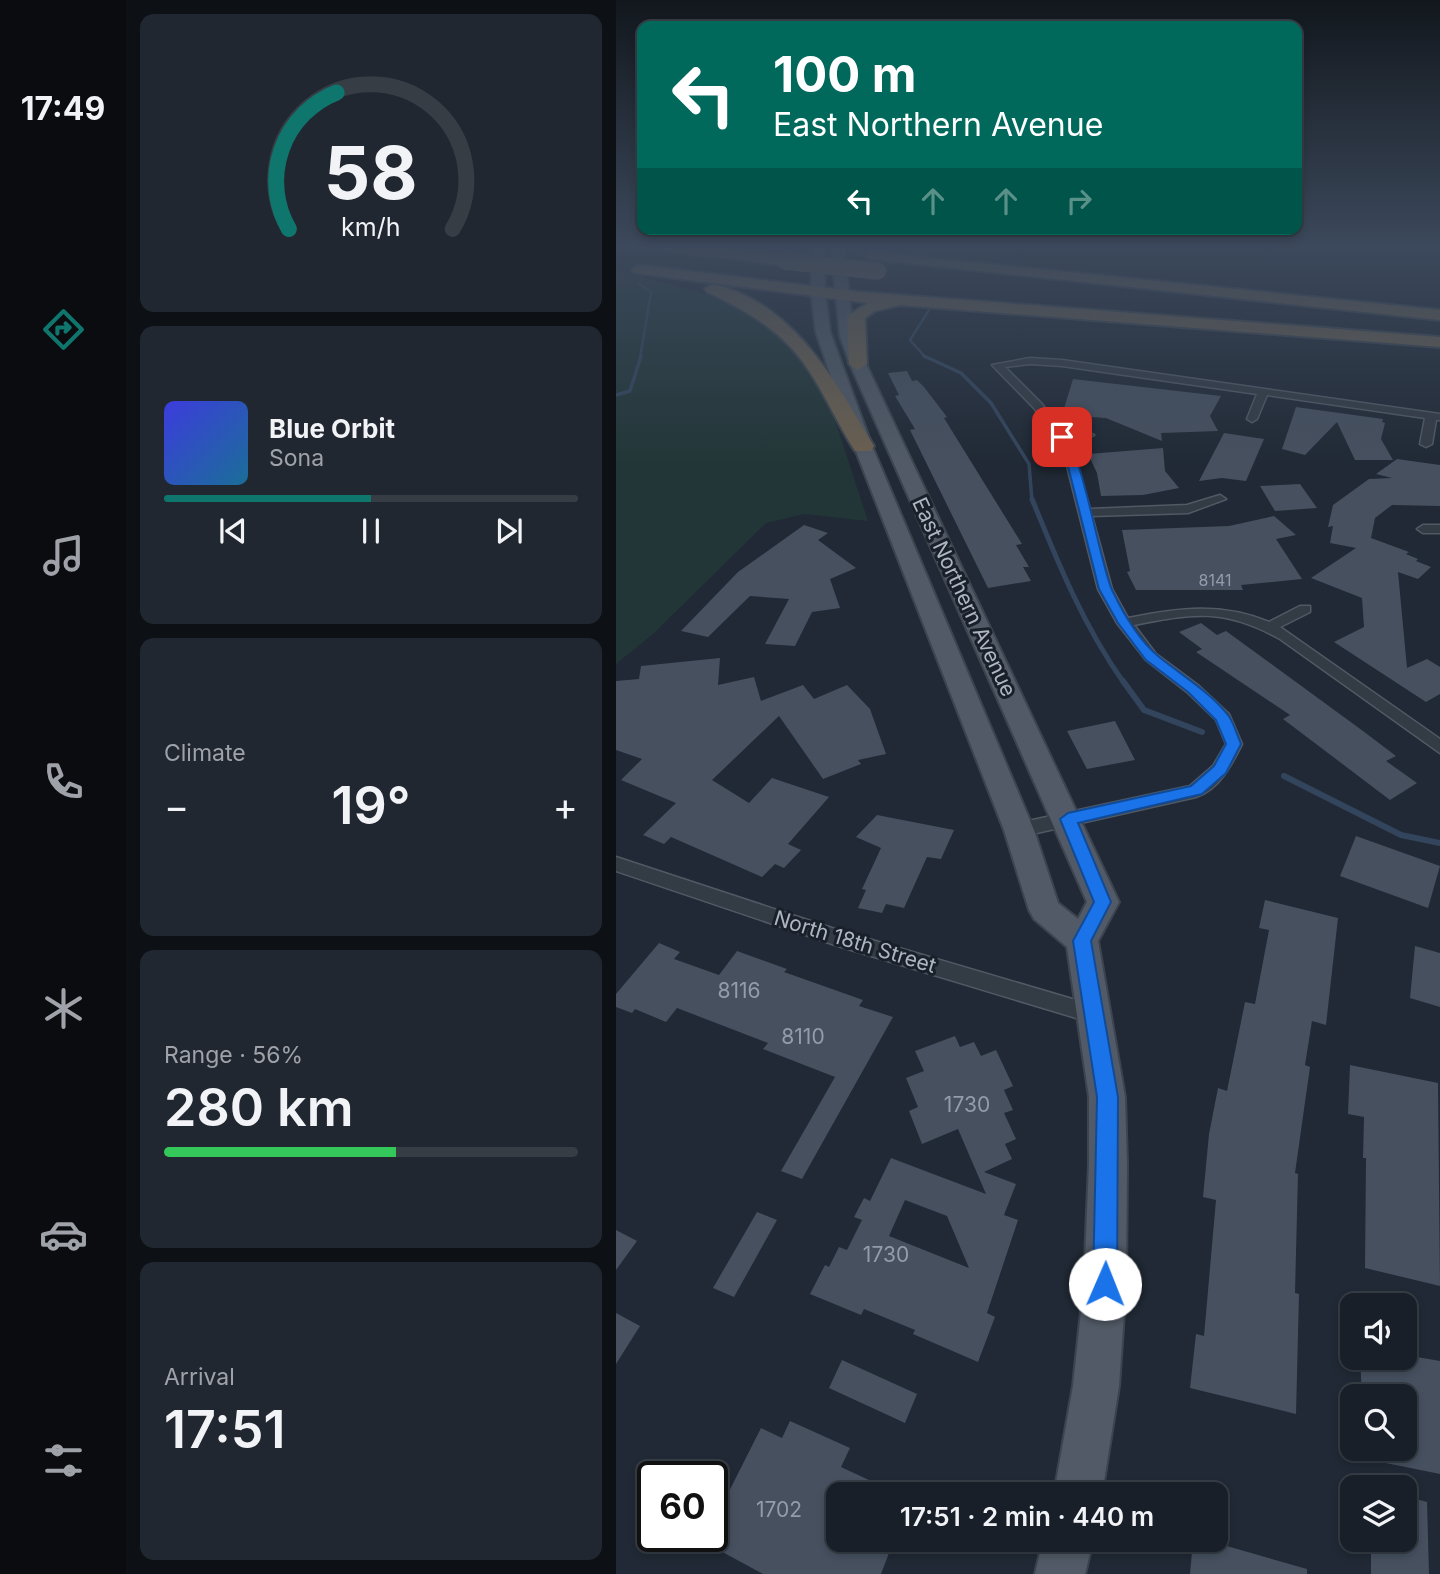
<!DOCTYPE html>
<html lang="en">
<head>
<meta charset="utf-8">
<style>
  body { margin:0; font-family:Inter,sans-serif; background:#212730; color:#f1f3f6; height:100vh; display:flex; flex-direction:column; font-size:26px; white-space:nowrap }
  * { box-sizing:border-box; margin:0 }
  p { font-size:23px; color:#9fa2a8 }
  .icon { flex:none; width:38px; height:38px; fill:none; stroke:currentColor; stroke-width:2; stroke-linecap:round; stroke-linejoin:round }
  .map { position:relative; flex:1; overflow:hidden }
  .sheet { display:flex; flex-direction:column; gap:14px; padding:14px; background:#0d1116; width:490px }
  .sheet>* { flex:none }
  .banner { position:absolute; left:21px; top:21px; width:665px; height:214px; border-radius:14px; box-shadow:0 4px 10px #0003,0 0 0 2px #363d45; background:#00695c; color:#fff; overflow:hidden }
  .buttons { position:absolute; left:724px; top:1293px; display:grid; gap:14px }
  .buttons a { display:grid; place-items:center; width:77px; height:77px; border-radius:14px; background:#181f28; box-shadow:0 4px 10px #0003,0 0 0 2px #363d45; font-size:35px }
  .speed { position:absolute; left:21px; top:1461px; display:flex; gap:14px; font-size:35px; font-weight:700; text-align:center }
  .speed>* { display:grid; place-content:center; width:91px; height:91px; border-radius:50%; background:#181f28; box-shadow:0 4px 10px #0003,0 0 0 2px #363d45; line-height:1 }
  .speed .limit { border:4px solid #111; border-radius:10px; background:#fff; color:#111 }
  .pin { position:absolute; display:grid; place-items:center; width:60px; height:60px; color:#fff; margin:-30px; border-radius:14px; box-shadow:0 4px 10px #0006 }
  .me { position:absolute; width:77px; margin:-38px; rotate:1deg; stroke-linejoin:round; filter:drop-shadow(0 0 5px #0008) }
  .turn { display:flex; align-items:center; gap:24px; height:147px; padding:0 21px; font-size:32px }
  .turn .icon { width:91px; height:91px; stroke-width:2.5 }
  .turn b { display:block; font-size:49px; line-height:60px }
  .lanes { display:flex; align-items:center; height:66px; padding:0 21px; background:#0003; justify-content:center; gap:35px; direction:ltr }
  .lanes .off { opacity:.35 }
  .big { font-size:52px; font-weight:600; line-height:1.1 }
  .sheet .widget { flex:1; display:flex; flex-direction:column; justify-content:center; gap:10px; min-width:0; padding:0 24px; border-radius:14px; background:#212730 }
  .sheet .dial { align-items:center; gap:0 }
  .dial svg { height:182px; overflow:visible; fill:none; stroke:#363d45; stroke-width:7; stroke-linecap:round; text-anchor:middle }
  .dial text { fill:#f1f3f6; stroke:none }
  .song { display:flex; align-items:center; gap:21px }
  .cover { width:84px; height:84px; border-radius:10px; background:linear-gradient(135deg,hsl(240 70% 55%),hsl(200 70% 35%)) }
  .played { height:7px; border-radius:4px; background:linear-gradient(90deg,#0f766e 50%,#363d45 50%) }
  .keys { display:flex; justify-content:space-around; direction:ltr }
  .heat { display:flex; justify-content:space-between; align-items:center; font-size:38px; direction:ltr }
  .charge { height:10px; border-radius:5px; background:linear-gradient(90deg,#34c759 56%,#363d45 0) }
  .trip { position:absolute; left:210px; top:1482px; width:402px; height:70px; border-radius:14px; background:#181f28; box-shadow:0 4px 10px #0003,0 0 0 2px #363d45; font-weight:600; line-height:70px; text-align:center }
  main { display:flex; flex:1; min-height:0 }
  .tab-bar { display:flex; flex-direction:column; width:126px; justify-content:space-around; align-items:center; background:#0a0c10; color:#9fa2a8 }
  .tab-bar .icon { width:49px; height:49px }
  .tab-bar .active { color:#0f766e }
  .tab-bar b { font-size:32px; color:#f1f3f6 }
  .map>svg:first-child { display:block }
  .green { fill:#223637 }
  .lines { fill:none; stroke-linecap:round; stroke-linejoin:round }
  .stream-far3 { stroke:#33455c; stroke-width:2.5 }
  .stream-far2 { stroke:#33455c; stroke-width:3.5 }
  .stream-far1 { stroke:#33455c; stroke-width:5 }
  .stream { stroke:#33455c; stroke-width:6 }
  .building { fill:#46505f; fill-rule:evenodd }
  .street-casing { stroke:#505964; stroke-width:3 }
  .primary-casing { stroke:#3c444f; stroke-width:4 }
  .highway-casing { stroke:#3d4650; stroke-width:4 }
  .street { fill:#333b45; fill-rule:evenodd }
  .primary { fill:#515a66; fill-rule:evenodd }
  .highway { fill:#6b6050; fill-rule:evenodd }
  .highway-bridge-casing { stroke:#3d4650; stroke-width:18; stroke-linecap:butt }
  .highway-bridge { stroke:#6b6050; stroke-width:17 }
  .route { fill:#1a73e8; stroke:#114b97; stroke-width:2 }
  .labels { text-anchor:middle; stroke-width:6; stroke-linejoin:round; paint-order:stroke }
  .far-number-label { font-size:16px; fill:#939caa }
  .street-label { font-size:21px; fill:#adb6c3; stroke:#19202a }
  .near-number-label { font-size:21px; fill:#939caa }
</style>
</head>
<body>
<main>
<nav class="tab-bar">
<b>17:49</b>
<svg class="icon active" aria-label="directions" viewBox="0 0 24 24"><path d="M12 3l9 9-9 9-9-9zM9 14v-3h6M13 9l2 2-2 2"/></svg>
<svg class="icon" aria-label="music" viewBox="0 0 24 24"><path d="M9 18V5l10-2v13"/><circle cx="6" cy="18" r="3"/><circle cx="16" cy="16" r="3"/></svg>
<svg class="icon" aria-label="phone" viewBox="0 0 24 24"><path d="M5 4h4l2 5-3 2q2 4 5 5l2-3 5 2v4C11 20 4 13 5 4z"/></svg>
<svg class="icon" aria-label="climate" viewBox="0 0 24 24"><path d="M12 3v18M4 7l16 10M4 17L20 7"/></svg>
<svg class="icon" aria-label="car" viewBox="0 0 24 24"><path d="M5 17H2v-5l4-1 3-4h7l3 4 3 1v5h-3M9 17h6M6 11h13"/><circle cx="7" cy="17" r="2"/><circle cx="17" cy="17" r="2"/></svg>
<svg class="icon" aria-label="filters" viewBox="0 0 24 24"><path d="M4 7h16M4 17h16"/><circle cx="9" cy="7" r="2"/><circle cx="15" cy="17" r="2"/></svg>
</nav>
<section class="sheet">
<div class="widget dial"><svg viewBox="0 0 100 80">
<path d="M14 69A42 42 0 1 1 86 69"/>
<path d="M14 69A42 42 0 0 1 35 9" stroke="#0f766e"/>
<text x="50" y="56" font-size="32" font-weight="700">58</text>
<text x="50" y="72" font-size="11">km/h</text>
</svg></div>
<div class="widget">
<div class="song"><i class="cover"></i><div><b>Blue Orbit</b><p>Sona</p></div></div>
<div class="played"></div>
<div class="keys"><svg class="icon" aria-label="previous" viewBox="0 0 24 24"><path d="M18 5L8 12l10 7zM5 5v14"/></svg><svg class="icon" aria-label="pause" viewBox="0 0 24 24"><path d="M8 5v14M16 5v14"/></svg><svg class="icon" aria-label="next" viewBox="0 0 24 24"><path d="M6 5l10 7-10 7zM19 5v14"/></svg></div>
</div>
<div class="widget"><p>Climate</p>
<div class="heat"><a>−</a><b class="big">19°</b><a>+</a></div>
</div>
<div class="widget"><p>Range · 56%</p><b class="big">280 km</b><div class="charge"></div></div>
<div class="widget"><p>Arrival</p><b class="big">17:51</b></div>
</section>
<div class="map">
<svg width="824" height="1574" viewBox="0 0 824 1574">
  <rect width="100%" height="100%" fill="#202935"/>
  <path class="green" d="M0,270L96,296L143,319L175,348L214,405L252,521L188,514L150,523L37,634L0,664Z"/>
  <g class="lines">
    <path class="stream-far3" d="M23,284L35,292L24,358
      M310,358L294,340L313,310"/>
    <path class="stream-far2" d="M308,356L345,373L375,403L413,464L416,501
      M0,395L14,391L25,356"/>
    <path class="stream-far1" d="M416,499C442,563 468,627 508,683"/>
    <path class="stream" d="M507,681L528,710L586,732
      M668,776L785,835L824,843"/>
  </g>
  <path class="building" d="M291,371L296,381L301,380L308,387L331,417L328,418L406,544L400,545L413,567H407L415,581L372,588L294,430L299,429L279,396L283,395L272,373Z
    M457,379L605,396L594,416L602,431L545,433L546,441L490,418L446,415Z
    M680,407L767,419L766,422L769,423L765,439L777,460H739L721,422L689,455L666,449Z
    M608,433L648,439L630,481L606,478L583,481Z
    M547,448L549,471L563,488L527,495L485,496L481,473L472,454Z
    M781,459L824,465V506L776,505L759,518L755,538L793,552L790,554L802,559L800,561L815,567L802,579L782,572L791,668L811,659L824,667V694L810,702L718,642L748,627L746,598L695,578L740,548L714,543L717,526L712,527L717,505L753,479L776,478L760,474Z
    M684,484L701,508L659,511L644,486Z
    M658,516L680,535L660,539L686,579L625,585L627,590H520L511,572L514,571L506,530L613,526Z
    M188,525L212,533L202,540L240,568L214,579L224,608L196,612L179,646L149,644L173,599L134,596L92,637L65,631L122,572Z
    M585,623L601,635L610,631L747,731L780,756L770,761L801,783L774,800L667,719L674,715L580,652L586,649L563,632Z
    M104,658L102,685L138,677L145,701L187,685L198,699L231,685L254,709L270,754L242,760L245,764L207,779L163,716L96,780L133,803L156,778L213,797L172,844L185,850L168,868L159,864L146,877L55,837L48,844L27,835L60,803L5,780L26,759L0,750V681L23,679L25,666Z
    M499,721L519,760L471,769L451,731Z
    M261,815L338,830L325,859L311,857L288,908L270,904L266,913L242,908L250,890L246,889L265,848L240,837Z
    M740,836L824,866L812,908L724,876Z
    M649,900L722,918L710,1025L696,1021L689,1065L694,1067L679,1173L682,1174L679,1293L683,1294L680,1414L574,1388L580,1334L588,1336L600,1200L587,1197L593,1134L602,1088L611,1091L629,1002L639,1004L653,930L643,928Z
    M43,943L64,952L58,959L103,975L121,951L171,969L168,972L247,1000L243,1006L277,1017L186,1179L165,1171L219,1077L147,1049L152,1043L61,1008L50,1022L19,1009L16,1013L0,1007V994Z
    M799,946L824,953V1007L794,998Z
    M339,1036L344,1047L358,1042L365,1056L380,1050L397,1086L388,1090L397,1110L388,1113L400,1139L389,1144L396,1159L368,1172L400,1184L388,1215L402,1220L371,1313L379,1317L362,1362L297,1334L299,1330L248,1309L245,1315L194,1294L209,1265L213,1267L223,1247L231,1250L246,1220L238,1217L248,1198L254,1201L275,1158L370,1194L342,1129L306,1144L293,1111L302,1107L290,1078L308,1071L299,1051ZM289,1200L331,1216L353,1268L273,1236Z
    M734,1065L822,1083L824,1286L749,1268L750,1158H747L748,1117L732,1114Z
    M141,1212L161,1220L118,1297L97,1288Z
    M0,1230L21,1241L0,1270Z
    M0,1313L24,1326L0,1364Z
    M789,1355L824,1361V1474L740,1457L741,1449H789V1396H746L744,1358H789Z
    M226,1360L301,1394L289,1423L213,1388Z
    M174,1421L234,1448L225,1467L283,1494H222V1540H278L265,1574H147L88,1542L91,1536H96V1525L145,1428L166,1438Z
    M789,1496L811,1502L813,1574H755V1540H789Z
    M577,1540H590L691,1569V1574H574Z"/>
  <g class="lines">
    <g class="street-casing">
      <path id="street" d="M414,358L446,360L824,414V420H820L816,444L810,447L804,444L809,418L651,395L641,419L636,422L631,419L641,394L446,366L414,364L389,367L425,403L449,433L472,432L478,435L472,438L453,440L474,509L571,505L604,495L610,499L572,513L476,516L496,589L512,618C562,608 605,602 653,622L684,606H694V612L664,627L824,739V753L664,639C608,608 578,613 518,625L540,654L583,686L613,714L626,744C616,764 603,790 580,797L403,837L397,835L394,830L397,825L403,823L574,786L597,766L610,744L600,720L571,692L530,660L501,623L482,589L451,466L441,437L417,407L376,365Z
        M824,525V533H807L801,529L807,525Z
        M0,857L222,930L480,1006L488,1008L491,1015L488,1022L480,1024L222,946L0,871Z"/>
    </g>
    <g class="primary-casing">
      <path id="primary" d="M196,244H208L209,292L214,332L256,446L418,830L442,903L462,919L471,902L234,364L224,336L215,244H227L238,336L250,364L503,902L482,941L509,1097L511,1164L510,1284L503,1386L486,1494H438L457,1386L468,1284L473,1164V1097L451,947L418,919L413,910L388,830L238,446L200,332L195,292Z
        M427,1540H477L469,1574H419Z"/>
    </g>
    <g class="highway-casing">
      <path id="highway" d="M23,244H66L169,256L177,261L169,266L30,248Z
        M256,252L824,310V320L251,259L249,256L251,253Z
        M24,265L244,292L824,337V347L284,305L259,311L249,318L251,364L242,370L233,364L231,316L252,303L19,273L16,270L19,267Z
        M97,284C179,304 218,380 258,446L255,451H239C222,425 210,396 193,371C168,332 132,311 91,292L89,289Z"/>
    </g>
    <use href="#street" class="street"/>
    <use href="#primary" class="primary"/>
    <use href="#highway" class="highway"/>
    <g class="highway-bridge-casing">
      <path id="highway-bridge" d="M169,261L262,271"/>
    </g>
    <use href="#highway-bridge" class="highway-bridge"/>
  </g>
  <linearGradient id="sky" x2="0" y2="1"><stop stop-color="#12171d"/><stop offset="0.53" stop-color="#3c495c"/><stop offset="1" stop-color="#3c495c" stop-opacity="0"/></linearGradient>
  <rect width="824" height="464" fill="url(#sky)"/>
  <path class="route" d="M446,434C465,444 484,564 496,590C507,613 523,640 542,656C565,675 593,691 612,715C618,723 621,735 625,744L610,773L586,794L462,823L495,902L475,941L502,1097L501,1284L497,1292L489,1296L480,1292L477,1284L481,1097L457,941L478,902L444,819L452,813L575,786L598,766L610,744L600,720L572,692L530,660L502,623L483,589L452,466L440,437Z"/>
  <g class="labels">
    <g class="far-number-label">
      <text x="599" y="586">8141</text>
    </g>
    <g class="street-label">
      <text transform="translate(348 597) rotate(65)" y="7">East Northern Avenue</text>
      <text transform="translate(239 942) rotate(17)" y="7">North 18th Street</text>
    </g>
    <g class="near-number-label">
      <text x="123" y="998">8116</text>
      <text x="187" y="1044">8110</text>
      <text x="351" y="1112">1730</text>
      <text x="270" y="1262">1730</text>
      <text x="163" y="1517">1702</text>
    </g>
  </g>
</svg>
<div class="buttons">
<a><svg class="icon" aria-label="sound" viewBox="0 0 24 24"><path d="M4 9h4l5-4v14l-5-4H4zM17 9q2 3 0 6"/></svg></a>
<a><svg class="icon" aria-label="search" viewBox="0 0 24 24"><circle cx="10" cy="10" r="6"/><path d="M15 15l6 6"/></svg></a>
<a><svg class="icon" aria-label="layers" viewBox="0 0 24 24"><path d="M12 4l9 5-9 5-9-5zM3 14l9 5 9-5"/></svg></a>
</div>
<div class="speed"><div class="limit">60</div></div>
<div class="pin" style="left:446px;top:437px;background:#d93025"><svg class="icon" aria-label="arrive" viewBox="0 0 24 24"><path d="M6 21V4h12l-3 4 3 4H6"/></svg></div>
<svg class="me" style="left:489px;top:1284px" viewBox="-20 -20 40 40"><circle r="19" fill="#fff"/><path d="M0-13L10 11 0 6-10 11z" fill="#1a73e8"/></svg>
<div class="trip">17:51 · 2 min · 440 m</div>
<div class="banner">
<div class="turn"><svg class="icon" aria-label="left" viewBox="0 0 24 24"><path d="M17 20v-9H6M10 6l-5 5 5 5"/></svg><div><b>100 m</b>East Northern Avenue</div></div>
<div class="lanes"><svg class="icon" aria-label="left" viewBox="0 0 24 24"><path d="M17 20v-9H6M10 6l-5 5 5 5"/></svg><svg class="icon off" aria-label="ahead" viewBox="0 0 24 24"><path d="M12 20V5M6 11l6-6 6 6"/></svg><svg class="icon off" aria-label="ahead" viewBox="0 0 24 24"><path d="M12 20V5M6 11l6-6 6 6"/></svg><svg class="icon off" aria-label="right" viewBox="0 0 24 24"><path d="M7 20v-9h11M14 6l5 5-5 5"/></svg></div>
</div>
</div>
</main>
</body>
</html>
